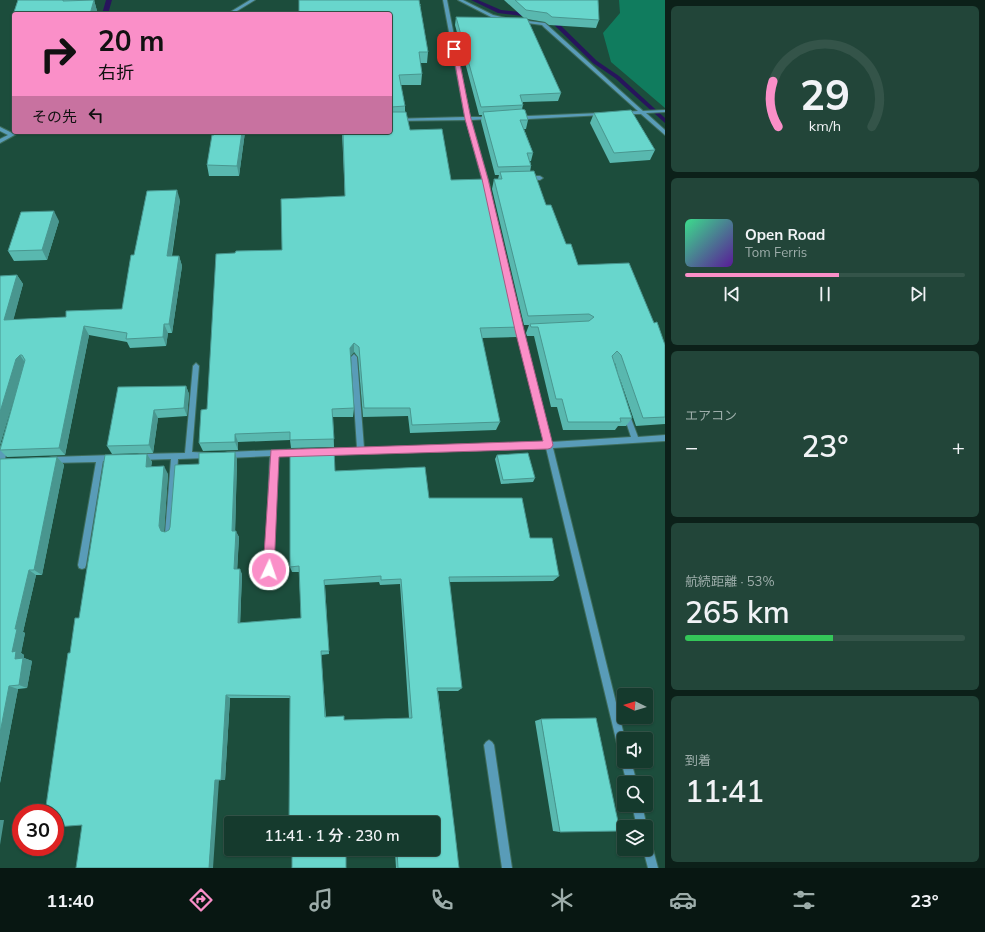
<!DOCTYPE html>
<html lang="ja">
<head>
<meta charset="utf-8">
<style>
  body { margin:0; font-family:Mulish,"Noto Sans JP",sans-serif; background:#224539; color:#f1f3f6; height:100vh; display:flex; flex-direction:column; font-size:15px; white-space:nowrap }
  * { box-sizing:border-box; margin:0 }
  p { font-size:13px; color:#9dadaa }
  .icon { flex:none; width:22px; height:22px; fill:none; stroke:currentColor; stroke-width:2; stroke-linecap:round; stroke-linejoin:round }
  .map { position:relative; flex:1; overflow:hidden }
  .side { display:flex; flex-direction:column; gap:6px; padding:6px; background:#0c2019; width:320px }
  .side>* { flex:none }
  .guide { position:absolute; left:12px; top:12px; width:380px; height:122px; border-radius:4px; box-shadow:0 1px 3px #0004,0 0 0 1px #345449; background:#fa8fc8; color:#111; overflow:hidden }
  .needle { width:26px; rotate:275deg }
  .buttons { position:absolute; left:617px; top:688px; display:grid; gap:8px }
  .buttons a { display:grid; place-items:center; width:36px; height:36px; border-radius:4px; background:#153a2d; box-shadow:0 1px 3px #0004,0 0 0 1px #345449; font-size:20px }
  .speed { position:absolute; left:12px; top:804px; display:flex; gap:8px; font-size:20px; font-weight:700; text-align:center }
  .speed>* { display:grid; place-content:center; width:52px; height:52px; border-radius:50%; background:#153a2d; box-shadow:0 1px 3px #0004,0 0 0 1px #345449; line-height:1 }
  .speed .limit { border:6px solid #d22; background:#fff; color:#111 }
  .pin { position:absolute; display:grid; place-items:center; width:34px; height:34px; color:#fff; margin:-17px; border-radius:8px; box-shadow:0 2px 6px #0006 }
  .me { position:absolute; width:44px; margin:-22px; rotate:3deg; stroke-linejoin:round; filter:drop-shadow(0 0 3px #0008) }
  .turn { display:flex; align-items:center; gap:14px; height:84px; padding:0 20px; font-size:18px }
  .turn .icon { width:52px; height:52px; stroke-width:2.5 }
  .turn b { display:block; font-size:28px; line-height:34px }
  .then { display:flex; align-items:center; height:38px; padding:0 20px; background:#0003; gap:8px; font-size:15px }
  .big { font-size:30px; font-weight:600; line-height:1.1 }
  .side .widget { flex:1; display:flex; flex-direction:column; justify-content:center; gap:6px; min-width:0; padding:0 14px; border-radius:6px; background:#224539 }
  .side .dial { align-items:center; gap:0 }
  .dial svg { height:104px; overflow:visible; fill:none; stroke:#345449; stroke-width:7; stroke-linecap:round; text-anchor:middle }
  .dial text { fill:#f1f3f6; stroke:none }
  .song { display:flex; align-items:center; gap:12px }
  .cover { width:48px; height:48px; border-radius:6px; background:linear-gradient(135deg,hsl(150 70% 55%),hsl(270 70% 35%)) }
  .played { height:4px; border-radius:2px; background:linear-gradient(90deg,#fa8fc8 55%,#345449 55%) }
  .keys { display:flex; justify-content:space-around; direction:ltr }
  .heat { display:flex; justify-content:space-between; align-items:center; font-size:22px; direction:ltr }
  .charge { height:6px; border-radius:3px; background:linear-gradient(90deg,#34c759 53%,#345449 0) }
  .trip { position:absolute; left:224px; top:816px; width:216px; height:40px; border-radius:4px; background:#153a2d; box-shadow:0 1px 3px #0004,0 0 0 1px #345449; font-weight:600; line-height:40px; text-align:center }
  .menu { display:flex; height:64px; justify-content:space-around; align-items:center; background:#081712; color:#9dadaa }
  .menu .icon { width:28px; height:28px }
  .menu .selected { color:#fa8fc8 }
  .menu b { font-size:18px; color:#f1f3f6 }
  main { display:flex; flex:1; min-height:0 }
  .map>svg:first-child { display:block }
  .green { fill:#107c5e }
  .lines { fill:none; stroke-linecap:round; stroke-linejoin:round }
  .stream { fill:#27155c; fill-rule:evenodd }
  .minor-casing { stroke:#3d6c5b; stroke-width:2 }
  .minor { fill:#599cb8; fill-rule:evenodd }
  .wall { fill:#59b8af; fill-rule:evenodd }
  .shaded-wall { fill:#49968f }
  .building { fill:#68d6cc; stroke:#49968f; fill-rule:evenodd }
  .route { fill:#fa8fc8; stroke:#a25d82 }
</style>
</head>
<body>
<main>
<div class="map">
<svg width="665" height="868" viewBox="0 0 665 868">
  <rect width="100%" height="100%" fill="#1c4d3c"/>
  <path class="green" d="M619,0H665V108L611,62L603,33L620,13Z"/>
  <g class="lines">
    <path class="stream" d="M106,0H112L108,14H102Z
      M471,0H478L501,10L531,13L534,15L531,17L498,13Z
      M548,17H552L597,61L619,76L665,118V123L615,78L593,63L548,19Z"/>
    <g class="minor-casing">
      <path id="minor" d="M250,0H255L232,14H227Z
        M443,0H447L470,117H490L492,118L490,119L471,120L490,187L487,189L484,187L466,120L390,121V119L465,117Z
        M458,0H463L493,15L510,19L508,20L491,17Z
        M520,20L545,23L643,111L665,110V112L646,113L665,130V135L641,114H622V113L624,112L638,111L545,28L542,25L520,22Z
        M601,113H603V115L528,119L518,115L520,114L528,116Z
        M0,127L12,133L20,132L0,143V139L8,135L0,131Z
        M527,176H540L543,178L540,180L525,179V177Z
        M516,320H520L521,322L551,442L631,437L623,413L624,411H628L629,413L638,437L665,435V441L553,448L625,739H624V757L621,755L619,752L546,448L325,455L322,454L321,452L322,450L325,449L357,448L351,357L354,354L357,357L364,448L544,442L515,322Z
        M196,363L199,366L192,452L210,453L211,455L210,457L207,458L178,459L173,533L172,536L169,537L166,536L165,533L171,459L140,460L137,459L136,457L137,455L140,454L185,453L193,366Z
        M5,442L8,443L9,445L4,462L3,464L0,465V450L2,443Z
        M299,449L302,450L303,452L302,454L299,455L277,456L273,570L272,573L269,574L266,573L265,570L270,456L228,458L225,457L224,455L225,453L228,452Z
        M113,455L116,456L117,458L116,460L103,461L86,565L85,568L82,569L79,568L78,565L96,462L52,463L49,462L48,460L49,458L52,457Z
        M489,740L492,742L494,745L512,868H502L484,745L486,742Z
        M624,757V761H631L637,783H627L621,761Z
        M632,805H642L647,827L646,829V827H637Z
        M646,837L649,839L651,842L658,868H648L643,849H646Z"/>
    </g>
    <use href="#minor" class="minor"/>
  </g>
  <path class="wall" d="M18,0H94L97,11L96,14H14V18L13,15Z
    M504,0H598L599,20L596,28L549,25L545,22L527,19L561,93L558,101L523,102V105L522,109L528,120L526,129H524L533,153L531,161H530L531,166L530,172L546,205L566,244L578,265L654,323L665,345V424L636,426L615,364V363L632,418L626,426H618L615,430H563L557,407H551L534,336H527L526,333L529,325H524L492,189L494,179H498L499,175H495L481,121L482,115H479L455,25L456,17L524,18Z
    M421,4L420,5L428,52L427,63H420L422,74L421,85H401L405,106V112L410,130L451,180L521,327L517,337L482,338L500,422L496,430L410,433L408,416L363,417L358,357L354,352L350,356L354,408L353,417H333L334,447L291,448L290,440L238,442V450L203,451L199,443L207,409L235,253L282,250L345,196L342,132H390L299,14Z
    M594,113L655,150L650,160L610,163L590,123Z
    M214,132H245L239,176H209L207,165Z
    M180,200L172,256H179L182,266L172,333H168L166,346L130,348L127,342L89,335L65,455L7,457L0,450V448L23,367L0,445V276L17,275L23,284L13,320L66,317L122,309L134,255Z
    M59,221L47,260L14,261L8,251Z
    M186,386L189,394L187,416L158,418L153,453L112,454L107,446Z
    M235,452L237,460L235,531L239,537L237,569L242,574L240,623L301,618L299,572H292L290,567L335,471L429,498L530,538L559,576L553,581L449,582L462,688L458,691H438L459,868H396L395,852L290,698H230L225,780H219L82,825L70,653L79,618L147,454L152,462L151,466L168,474L164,532H165L169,530L199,464ZM379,582L380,585L400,584L409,718L344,720L326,717L321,655L329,654L325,585Z
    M497,455L535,478L533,482L501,484L495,459Z
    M57,457L64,465L42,575H36L23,632L25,633L21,653L24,655V658L32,661L27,688L18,689L0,783V459Z
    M541,719L560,832L553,831L535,721Z"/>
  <path class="shaded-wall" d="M94,0L97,11L96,14H90Z
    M242,132H245L239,176L237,166Z
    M177,190L180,200L170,266L167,256Z
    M54,211L59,221L47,260L42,250Z
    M179,256L182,266L172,333L169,324Z
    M17,275L23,284L11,329L4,320Z
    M164,324L168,333L166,346L163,337Z
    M84,326L89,335L65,455L59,448Z
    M354,343V352L350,357V348Z
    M20,355L26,364L23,368L0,445V412L16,359Z
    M186,386L189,394L187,416L184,408Z
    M154,410L158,418L153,453L149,445Z
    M235,434L238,442V450L235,442Z
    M235,452L237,460L235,537L232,531Z
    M147,454L152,462L150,474L146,467Z
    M57,457L64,465L42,575L34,570Z
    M164,466L168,474L164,533L161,531L159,526Z
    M236,531L239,537L237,575L234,569Z
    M240,569L242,574L240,628L238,623Z
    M29,570L36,575L23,632L25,633L21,653L24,655V658L32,661L27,688L19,685L15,659L12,652L15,629Z
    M9,686L18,689L0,783V733Z
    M226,695L230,698L225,780H221Z
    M215,780H219L213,868H209Z
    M0,820H4L0,845Z"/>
  <path class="building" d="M18,0H63V1L94,0L90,14H58V13L14,14V15H13Z
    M299,0H419L428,52H419L422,74L399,75L405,106L391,107L390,109V14H299Z
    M515,0H598L599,20L552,17L547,13L526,10Z
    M456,17L527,18L561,93L520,95L523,105L481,107Z
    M522,109L525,110L528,120H520L533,153H527L531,166L498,167L483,112Z
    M631,110L655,150L614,153L594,113Z
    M390,111L391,112H406L410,130L442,129L451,180L486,179L521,327L480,328L500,422L412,425L410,408H364L359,347L354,343L350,348L354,408L332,409L334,439L290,440V432L235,434V442L199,443L201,410L207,409L216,254L235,253L236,251L282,250L281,199L345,196L343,132H390Z
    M214,132H242L237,166L207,165L212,135H214Z
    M534,171L546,205H551L566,244H571L578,265L629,263L654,323L657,322L665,345V417L643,418L621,355L617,351L612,356L632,418H620L621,422H568L562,399H556L538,327H531L530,324L589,321L594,317L589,314L528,316L494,179H502L500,172Z
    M177,190L167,256H179L169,324H164L163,337L126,339L127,333L84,326L59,448L0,450L25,360L22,355H20L16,359L0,412V276L17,275L4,320L66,317V311L122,309L131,255H134L147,191Z
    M54,211L42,250L8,251L21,212Z
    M186,386L184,408L154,410L149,445L107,446L118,387Z
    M334,449L335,471L425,467L429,498H522L530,538H552L559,576L449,577L462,688H437L455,833L459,868H398L397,852L346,854V868H292V856H289V849H433V823H289L290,696L226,695L221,780H215L209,868H76L82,825L55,827V813H45L68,653H70L75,618H79L105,455L147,454L146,467L164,466L159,526L161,531L165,532L169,530L170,527L175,465L199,464V453L235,452L232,531H236L234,569H240L238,623L301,618L299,566L290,567V450ZM381,576V580L401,579L412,718L344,720V716L325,717L321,651H329L324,580Z
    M528,453L535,478L503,480L497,455Z
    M57,457L34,570H29L15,629H17L12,652L16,651L15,659L23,658L19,685L9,686L0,733V459Z
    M596,718L620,831L560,832L541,719Z"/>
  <path class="route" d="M452,47L457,49L471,119L488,179L524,330L553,445L551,448L548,449L279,457L274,570L272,574L269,575L265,574L263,570L271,450L543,441L515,330L482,179L465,119Z"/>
</svg>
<div class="buttons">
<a><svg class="needle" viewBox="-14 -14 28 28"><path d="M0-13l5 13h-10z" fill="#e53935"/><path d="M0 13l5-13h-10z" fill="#9dadaa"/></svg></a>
<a><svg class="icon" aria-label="sound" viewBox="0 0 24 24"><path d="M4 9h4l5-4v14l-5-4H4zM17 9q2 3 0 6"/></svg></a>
<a><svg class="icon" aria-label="search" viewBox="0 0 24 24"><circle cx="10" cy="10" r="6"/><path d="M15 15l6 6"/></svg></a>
<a><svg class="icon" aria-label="layers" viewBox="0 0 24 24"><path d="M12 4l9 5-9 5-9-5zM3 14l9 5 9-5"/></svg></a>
</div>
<div class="speed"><div class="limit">30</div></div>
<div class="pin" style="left:454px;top:49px;background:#d93025"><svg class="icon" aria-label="arrive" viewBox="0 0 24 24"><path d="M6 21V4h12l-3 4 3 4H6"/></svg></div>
<svg class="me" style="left:269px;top:570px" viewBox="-20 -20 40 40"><circle r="17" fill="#fa8fc8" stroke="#fff" stroke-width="3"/><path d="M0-11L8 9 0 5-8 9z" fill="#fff"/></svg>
<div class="trip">11:41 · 1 分 · 230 m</div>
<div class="guide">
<div class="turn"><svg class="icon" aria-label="right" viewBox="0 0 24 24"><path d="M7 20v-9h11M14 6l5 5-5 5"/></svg><div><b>20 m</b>右折</div></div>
<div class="then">その先<svg class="icon" aria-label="left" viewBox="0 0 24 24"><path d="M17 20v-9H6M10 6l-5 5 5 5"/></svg></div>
</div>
</div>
<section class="side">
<div class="widget dial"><svg viewBox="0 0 100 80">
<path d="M14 69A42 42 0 1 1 86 69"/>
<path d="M14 69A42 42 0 0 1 10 34" stroke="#fa8fc8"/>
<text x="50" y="56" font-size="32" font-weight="700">29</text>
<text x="50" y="72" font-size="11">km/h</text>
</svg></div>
<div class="widget">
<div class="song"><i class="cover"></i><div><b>Open Road</b><p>Tom Ferris</p></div></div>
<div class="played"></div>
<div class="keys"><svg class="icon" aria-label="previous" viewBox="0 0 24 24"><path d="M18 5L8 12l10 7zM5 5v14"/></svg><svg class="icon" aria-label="pause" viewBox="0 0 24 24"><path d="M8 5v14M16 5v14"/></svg><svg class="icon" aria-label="next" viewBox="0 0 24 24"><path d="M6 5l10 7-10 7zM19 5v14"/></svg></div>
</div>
<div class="widget"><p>エアコン</p>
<div class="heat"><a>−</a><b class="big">23°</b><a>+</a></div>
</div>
<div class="widget"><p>航続距離 · 53%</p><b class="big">265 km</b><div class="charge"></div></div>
<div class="widget"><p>到着</p><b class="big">11:41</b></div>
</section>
</main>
<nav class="menu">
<b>11:40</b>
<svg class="icon selected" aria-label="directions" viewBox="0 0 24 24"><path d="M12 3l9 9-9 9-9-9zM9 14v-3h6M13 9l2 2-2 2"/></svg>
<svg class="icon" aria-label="music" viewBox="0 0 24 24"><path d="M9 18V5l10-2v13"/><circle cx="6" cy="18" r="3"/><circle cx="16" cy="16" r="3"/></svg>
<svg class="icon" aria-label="phone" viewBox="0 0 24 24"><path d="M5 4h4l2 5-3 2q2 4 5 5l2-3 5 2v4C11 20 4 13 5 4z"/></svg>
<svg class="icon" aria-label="climate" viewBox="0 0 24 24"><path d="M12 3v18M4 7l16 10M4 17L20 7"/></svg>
<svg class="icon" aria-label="car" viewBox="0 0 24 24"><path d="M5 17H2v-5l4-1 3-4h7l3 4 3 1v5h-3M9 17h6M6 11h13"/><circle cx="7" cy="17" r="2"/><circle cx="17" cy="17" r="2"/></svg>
<svg class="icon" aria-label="filters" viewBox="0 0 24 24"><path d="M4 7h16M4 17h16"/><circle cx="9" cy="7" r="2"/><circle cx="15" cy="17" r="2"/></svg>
<b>23°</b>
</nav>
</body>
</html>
